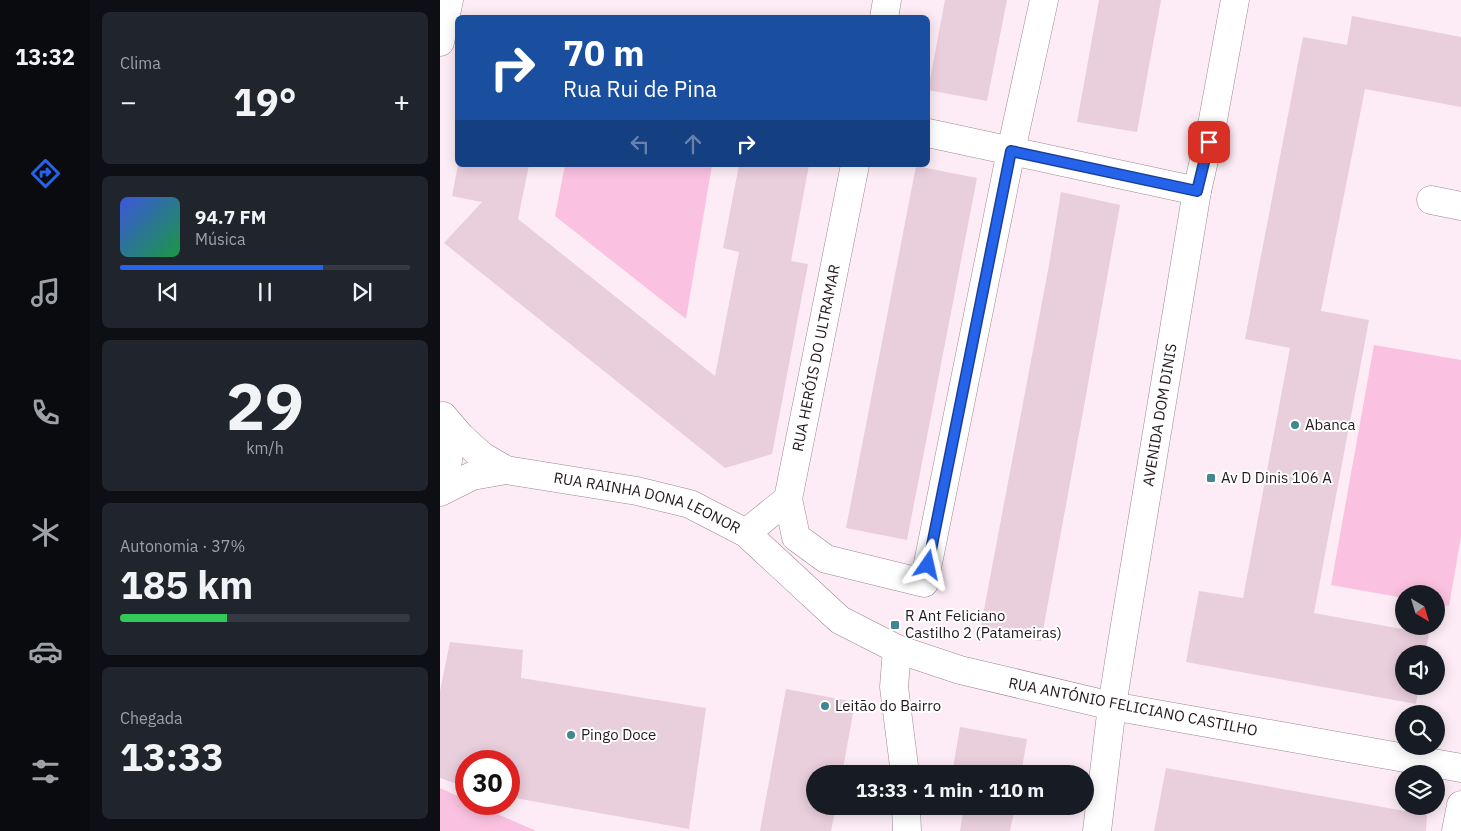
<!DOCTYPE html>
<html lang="pt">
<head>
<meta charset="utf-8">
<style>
  body { margin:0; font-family:"IBM Plex Sans",sans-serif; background:#20242c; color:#f1f3f6; height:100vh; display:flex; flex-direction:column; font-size:19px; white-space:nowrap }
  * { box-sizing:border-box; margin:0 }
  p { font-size:16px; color:#9ea1a6 }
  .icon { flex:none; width:28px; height:28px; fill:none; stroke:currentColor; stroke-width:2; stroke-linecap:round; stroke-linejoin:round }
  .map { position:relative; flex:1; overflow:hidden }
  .drawer { display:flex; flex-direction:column; gap:12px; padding:12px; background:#0d0f14; width:350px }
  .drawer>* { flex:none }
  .hud { position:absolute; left:15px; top:15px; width:475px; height:152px; border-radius:8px; box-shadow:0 2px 12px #0003; background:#1a4fa0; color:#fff; overflow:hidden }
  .needle { width:32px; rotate:142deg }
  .tools { position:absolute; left:955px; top:585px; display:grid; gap:10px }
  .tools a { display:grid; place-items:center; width:50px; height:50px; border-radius:50%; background:#171b24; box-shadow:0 2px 12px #0003; font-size:25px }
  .speed { position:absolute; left:15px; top:750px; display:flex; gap:10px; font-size:25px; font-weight:700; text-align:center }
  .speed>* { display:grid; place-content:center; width:65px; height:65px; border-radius:50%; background:#171b24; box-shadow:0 2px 12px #0003; line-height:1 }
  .speed .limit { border:8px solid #d22; background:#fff; color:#111 }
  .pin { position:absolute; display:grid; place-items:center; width:42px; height:42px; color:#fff; margin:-21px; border-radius:10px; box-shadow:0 2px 8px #0006 }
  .me { position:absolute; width:55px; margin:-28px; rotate:11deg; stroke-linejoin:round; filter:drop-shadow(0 0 4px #0008) }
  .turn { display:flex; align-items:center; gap:18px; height:105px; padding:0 25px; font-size:22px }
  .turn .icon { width:65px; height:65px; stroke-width:2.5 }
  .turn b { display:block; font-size:35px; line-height:42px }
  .lanes { display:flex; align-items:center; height:48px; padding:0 25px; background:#0003; justify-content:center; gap:25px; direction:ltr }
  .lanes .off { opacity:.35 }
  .big { font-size:38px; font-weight:700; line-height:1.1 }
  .drawer .card { flex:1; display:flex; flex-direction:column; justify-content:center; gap:8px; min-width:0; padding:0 18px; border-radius:8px; background:#20242c }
  .drawer .dial { align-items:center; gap:0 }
  .dial b { font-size:65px; line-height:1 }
  .song { display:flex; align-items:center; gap:15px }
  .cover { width:60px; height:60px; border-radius:8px; background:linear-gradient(135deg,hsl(230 70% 55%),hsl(140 70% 35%)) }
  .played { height:5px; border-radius:2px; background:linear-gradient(90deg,#2563eb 70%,#363941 70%) }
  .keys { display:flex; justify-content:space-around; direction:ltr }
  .heat { display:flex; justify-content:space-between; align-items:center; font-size:28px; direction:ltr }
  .charge { height:8px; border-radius:4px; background:linear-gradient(90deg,#34c759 37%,#363941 0) }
  .trip { position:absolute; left:366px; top:765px; width:288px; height:50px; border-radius:25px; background:#171b24; box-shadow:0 2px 12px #0003; font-weight:700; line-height:50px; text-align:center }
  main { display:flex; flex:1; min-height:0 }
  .tab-bar { display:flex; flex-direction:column; width:90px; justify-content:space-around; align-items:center; background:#090b0e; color:#9ea1a6 }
  .tab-bar .icon { width:35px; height:35px }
  .tab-bar .active { color:#2563eb }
  .tab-bar b { font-size:22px; color:#f1f3f6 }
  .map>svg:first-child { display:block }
  .green { fill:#fac2e0 }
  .building { fill:#e9cedc }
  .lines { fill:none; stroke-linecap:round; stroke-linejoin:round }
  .street-casing { stroke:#9e8692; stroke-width:29 }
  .secondary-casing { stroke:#9e8692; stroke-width:29 }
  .street { stroke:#fff; stroke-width:28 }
  .secondary { stroke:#fff; stroke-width:28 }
  .route-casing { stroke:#184099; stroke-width:12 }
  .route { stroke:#2563eb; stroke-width:9 }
  .poi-dot { fill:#418694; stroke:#fff; stroke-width:2 }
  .labels { text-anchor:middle; stroke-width:4; stroke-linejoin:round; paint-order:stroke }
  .street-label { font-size:15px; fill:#241a1f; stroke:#fff }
  .poi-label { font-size:15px; fill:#241a1f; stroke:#fff; text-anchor:start }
</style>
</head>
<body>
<main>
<nav class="tab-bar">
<b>13:32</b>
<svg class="icon active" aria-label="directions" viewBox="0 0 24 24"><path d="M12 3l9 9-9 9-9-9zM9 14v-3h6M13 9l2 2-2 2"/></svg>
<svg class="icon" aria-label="music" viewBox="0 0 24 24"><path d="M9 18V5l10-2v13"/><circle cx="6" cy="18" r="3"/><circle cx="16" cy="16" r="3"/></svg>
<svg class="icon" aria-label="phone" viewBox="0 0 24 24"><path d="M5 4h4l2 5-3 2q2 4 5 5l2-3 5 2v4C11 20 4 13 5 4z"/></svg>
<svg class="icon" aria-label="climate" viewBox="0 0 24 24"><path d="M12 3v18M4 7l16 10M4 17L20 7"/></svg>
<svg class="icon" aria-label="car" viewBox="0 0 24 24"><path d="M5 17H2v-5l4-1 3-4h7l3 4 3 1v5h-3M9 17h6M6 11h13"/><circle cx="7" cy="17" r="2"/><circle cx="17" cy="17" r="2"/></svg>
<svg class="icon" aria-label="filters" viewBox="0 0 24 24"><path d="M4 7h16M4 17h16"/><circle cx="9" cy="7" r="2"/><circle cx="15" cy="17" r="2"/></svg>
</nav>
<section class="drawer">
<div class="card"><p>Clima</p>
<div class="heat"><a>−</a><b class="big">19°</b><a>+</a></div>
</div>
<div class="card">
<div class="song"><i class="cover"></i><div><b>94.7 FM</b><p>Música</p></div></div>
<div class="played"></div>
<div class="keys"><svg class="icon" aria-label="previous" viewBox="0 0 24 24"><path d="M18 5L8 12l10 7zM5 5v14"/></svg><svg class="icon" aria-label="pause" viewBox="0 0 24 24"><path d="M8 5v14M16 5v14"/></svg><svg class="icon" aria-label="next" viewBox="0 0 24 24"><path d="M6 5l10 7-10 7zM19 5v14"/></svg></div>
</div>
<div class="card dial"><b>29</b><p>km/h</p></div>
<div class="card"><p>Autonomia · 37%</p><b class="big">185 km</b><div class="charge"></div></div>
<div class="card"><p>Chegada</p><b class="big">13:33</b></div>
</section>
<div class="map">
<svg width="1021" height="831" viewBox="0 0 1021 831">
  <rect width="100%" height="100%" fill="#fdecf5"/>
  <path class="green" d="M125,165H272L246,319L115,216Z
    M934,345L1021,360V537L1009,606L996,604V594H964V598L891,585Z
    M0,788L26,800V804H35L96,831H0Z"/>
  <path class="building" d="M505,0H567L547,101L488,90Z
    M659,0H721L697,132L637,122Z
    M912,16L1021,37V107L925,89L881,311L929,320L874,613L989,634L985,654H964V686H979L976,704L746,662L759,591L803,598L850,348L805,339L863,37L907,45Z
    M18,165H89L78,219L275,376L299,252L283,248L299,165H369L351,261L368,264L332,454L285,468L4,243L42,202L12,196Z
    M476,166L537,178L467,540L406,528Z
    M621,192L680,205L641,423L601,641L540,631L609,265Z
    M10,642L83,650L81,678L266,708L249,829L69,797V761H26V787L0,778V691Z
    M346,689L415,702L402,774H375V806H396L391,831H320Z
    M520,727L587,739L581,774H512Z
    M726,768L987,815L986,831H714Z
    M524,806H575L570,831H520Z"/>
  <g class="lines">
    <g class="street-casing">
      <g id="street">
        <path d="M444,18L447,0"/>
        <path d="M0,42L9,0"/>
        <path d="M488,133L757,191"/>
        <path d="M991,200L1021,206"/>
        <path d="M348,499L356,537L386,559L484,583L571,151L604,0"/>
        <path id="s1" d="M306,533L348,499L415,165"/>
        <path d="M457,649L454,687L465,774"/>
        <path d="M672,706L1021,768"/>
        <path d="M466,806L467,831"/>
        <path d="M1016,831L1021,805"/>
      </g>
    </g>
    <g class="secondary-casing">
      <g id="secondary">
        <path d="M3,416L21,437L42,456L66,470"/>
        <path d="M0,483C13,462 9,438 3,417"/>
        <path id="s2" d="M0,492L32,476L66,470L197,491L250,504L306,533L400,620L457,649L520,670L672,706"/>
        <path id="s3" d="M657,831L672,706L683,637L757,191L772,125L795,0"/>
      </g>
    </g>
    <use href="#street" class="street"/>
    <use href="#secondary" class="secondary"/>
  </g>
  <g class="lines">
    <g class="route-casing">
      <path id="route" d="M488,565L571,151L757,191L769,142"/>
    </g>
    <use href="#route" class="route"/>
  </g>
  <g class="poi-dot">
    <circle cx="855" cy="425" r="5"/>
    <rect x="766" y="473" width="10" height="10" rx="2.5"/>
    <rect x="450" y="620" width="10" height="10" rx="2.5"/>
    <circle cx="385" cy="706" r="5"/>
    <circle cx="131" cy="735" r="5"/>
  </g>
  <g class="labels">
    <g class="street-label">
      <text dy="5" stroke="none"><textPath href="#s1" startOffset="198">RUA HERÓIS DO ULTRAMAR</textPath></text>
      <text dy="5" stroke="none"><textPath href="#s3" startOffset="421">AVENIDA DOM DINIS</textPath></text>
      <text dy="5" stroke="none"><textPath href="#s2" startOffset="216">RUA RAINHA DONA LEONOR</textPath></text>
      <text transform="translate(693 707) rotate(11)" y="5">RUA ANTÓNIO FELICIANO CASTILHO</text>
    </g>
    <g class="poi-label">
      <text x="865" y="430">Abanca</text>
      <text x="781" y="483">Av D Dinis 106 A</text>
      <text x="465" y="621">R Ant Feliciano<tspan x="465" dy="17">Castilho 2 (Patameiras)</tspan></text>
      <text x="395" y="711">Leitão do Bairro</text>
      <text x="141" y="740">Pingo Doce</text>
    </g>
  </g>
</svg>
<div class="tools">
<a><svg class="needle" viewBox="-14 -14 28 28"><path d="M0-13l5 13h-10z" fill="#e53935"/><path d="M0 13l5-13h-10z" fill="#9ea1a6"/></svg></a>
<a><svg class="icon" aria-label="sound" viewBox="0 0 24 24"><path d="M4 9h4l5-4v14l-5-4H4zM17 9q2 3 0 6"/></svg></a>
<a><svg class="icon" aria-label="search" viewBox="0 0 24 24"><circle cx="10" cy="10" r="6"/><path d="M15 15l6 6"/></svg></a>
<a><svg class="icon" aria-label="layers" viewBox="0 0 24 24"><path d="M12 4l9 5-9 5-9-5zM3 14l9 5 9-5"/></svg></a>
</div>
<div class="speed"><div class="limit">30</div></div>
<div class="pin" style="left:769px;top:142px;background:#d93025"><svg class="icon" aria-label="arrive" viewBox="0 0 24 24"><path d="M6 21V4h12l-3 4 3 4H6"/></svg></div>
<svg class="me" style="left:488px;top:565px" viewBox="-20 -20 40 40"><path d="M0-17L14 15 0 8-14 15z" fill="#2563eb" stroke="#fff" stroke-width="4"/></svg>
<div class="trip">13:33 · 1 min · 110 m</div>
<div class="hud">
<div class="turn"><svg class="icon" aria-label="right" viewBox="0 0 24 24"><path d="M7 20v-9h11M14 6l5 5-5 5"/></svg><div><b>70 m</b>Rua Rui de Pina</div></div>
<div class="lanes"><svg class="icon off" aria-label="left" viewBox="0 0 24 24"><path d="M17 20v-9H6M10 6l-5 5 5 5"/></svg><svg class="icon off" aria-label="ahead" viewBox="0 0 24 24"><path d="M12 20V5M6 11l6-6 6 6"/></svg><svg class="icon" aria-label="right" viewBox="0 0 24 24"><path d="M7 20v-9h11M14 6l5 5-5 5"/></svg></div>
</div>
</div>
</main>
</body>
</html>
